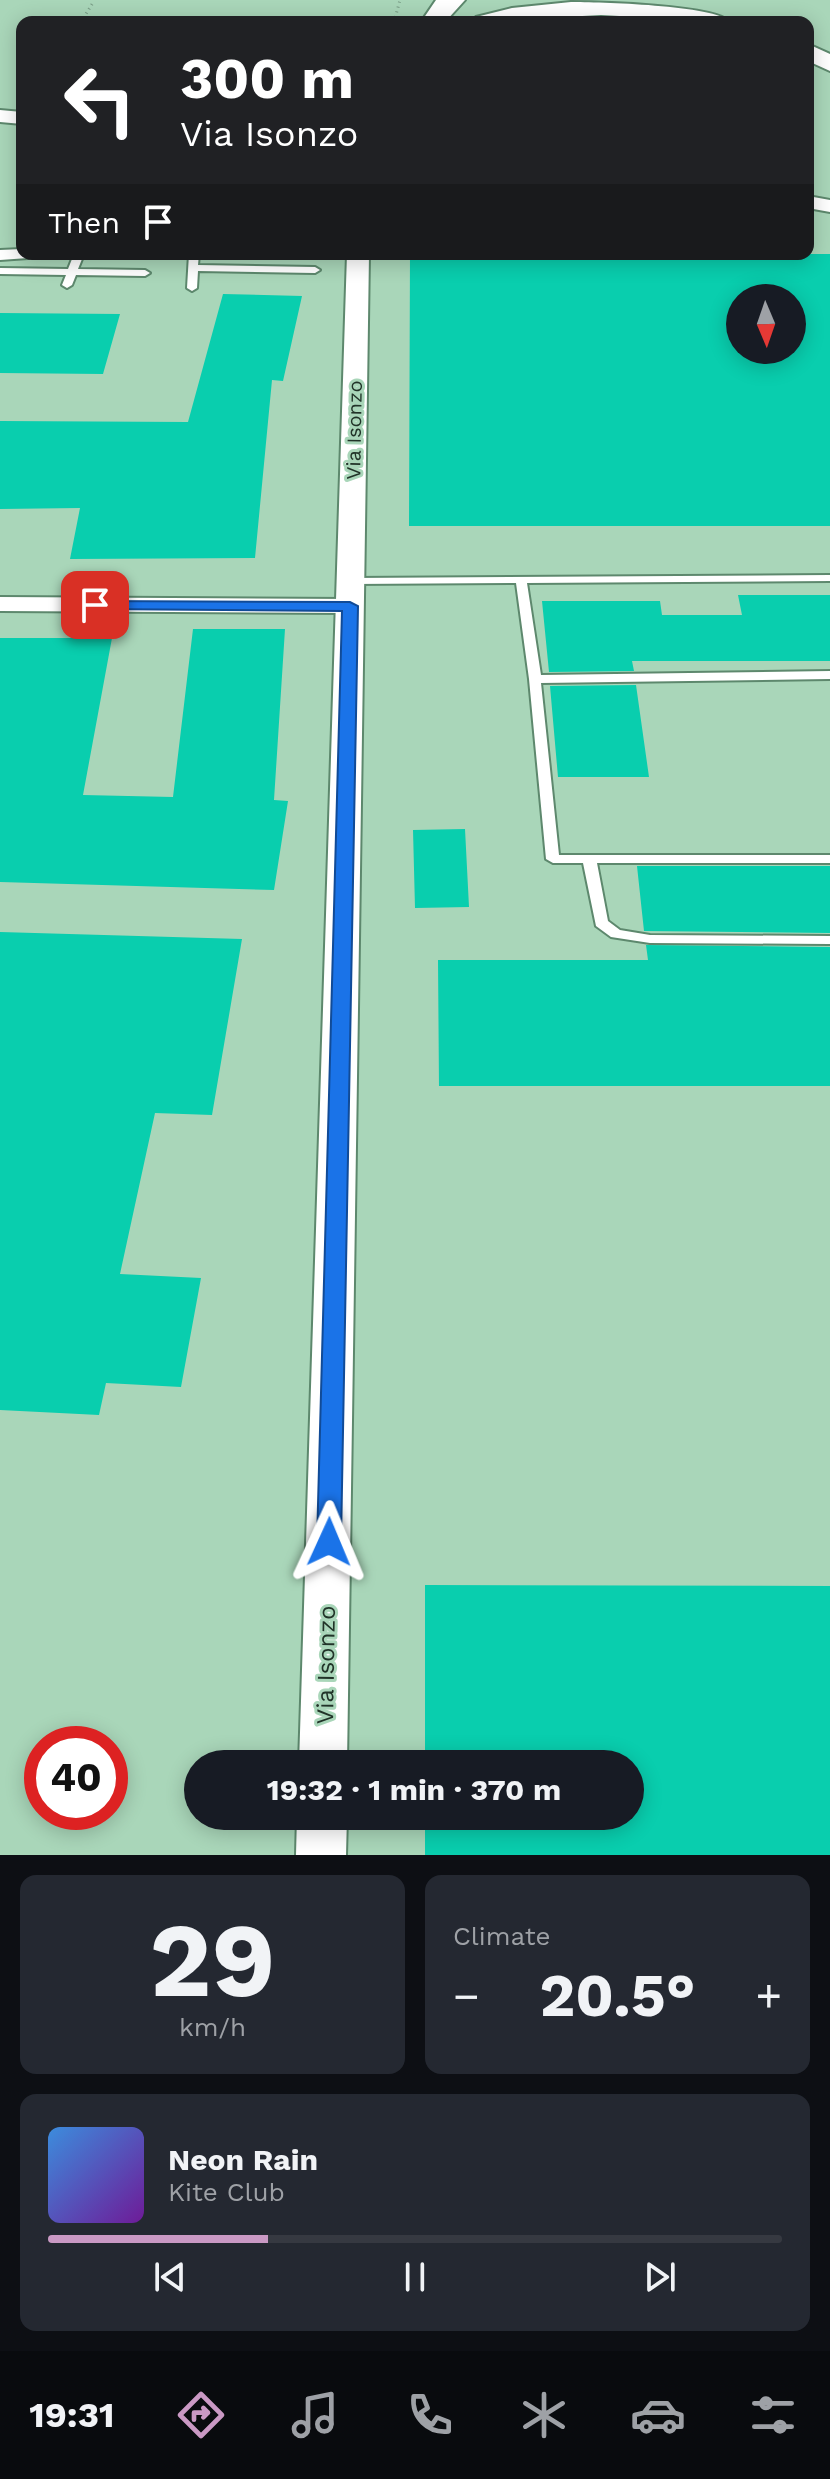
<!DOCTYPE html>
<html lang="en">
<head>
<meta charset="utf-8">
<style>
  body { margin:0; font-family:"Work Sans",sans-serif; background:#242831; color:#f1f3f6; height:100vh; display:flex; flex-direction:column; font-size:30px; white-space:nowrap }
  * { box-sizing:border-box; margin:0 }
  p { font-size:26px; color:#9ea1a6 }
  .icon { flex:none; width:44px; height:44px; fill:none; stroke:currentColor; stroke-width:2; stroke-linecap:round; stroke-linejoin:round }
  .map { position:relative; height:1855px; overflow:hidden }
  .sheet { display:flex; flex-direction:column; gap:20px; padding:20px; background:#0d0f14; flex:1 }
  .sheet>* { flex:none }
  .top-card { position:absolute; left:16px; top:16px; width:798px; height:244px; border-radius:16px; box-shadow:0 4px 20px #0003; background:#202124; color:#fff; overflow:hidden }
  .needle { width:52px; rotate:178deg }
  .fabs { position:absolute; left:726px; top:284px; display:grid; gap:16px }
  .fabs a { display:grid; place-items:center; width:80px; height:80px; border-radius:50%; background:#171b24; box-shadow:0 4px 20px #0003; font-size:40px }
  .speed { position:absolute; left:24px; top:1726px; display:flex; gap:16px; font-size:40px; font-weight:700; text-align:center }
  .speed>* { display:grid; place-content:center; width:104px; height:104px; border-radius:50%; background:#171b24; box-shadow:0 4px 20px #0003; line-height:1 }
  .speed .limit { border:12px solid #d22; background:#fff; color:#111 }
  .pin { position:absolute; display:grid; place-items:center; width:68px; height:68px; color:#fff; margin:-34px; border-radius:16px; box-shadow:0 4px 12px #0006 }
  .me { position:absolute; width:88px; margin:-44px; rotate:1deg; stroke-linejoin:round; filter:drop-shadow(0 0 6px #0008) }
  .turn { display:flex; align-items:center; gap:28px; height:168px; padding:0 32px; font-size:36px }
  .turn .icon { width:104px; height:104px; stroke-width:2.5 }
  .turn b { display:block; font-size:56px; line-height:68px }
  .then { display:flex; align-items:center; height:76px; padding:0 32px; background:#0003; gap:16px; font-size:30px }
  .big { font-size:60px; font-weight:700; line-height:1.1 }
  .sheet .card { flex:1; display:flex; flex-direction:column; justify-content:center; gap:12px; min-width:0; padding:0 28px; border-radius:16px; background:#242831 }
  .sheet .dial { align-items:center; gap:0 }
  .dial b { font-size:104px; line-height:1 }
  .song { display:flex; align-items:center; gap:24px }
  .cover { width:96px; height:96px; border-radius:12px; background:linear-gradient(135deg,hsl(210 70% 55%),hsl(280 70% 35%)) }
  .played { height:8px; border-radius:4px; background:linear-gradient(90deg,#ca99c4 30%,#363941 30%) }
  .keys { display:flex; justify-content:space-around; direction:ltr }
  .heat { display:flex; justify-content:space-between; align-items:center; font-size:44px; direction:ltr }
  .sheet .tiles { flex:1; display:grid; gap:20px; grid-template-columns:1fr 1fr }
  .card:last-child { grid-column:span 2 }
  .trip { position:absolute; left:184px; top:1750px; width:460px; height:80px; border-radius:40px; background:#171b24; box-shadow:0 4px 20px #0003; font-weight:700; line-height:80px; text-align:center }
  .menu { display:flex; height:128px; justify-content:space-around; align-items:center; background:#090b0e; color:#9ea1a6 }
  .menu .icon { width:56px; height:56px }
  .menu .selected { color:#ca99c4 }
  .menu b { font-size:36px; color:#f1f3f6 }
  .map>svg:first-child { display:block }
  .building { fill:#09ceae; fill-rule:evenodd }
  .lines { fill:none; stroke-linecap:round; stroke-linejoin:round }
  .service-casing { stroke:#5d886d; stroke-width:4 }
  .minor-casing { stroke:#5d886d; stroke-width:4 }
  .tertiary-casing { stroke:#5d886d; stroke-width:4 }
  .motorway-casing { stroke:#5d886d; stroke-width:4 }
  .path { stroke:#799c86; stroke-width:3; stroke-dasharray:1 4; stroke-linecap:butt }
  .service { fill:#fff; fill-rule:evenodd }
  .minor { fill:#fff; fill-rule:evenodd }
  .tertiary { fill:#fff; fill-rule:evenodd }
  .motorway { fill:#fff; fill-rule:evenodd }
  .route { fill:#1a73e8; stroke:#114b97; stroke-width:2 }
  .labels { text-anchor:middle; stroke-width:6; stroke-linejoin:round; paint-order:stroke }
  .far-street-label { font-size:20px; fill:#213328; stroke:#a9d6b9 }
  .street-label { font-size:24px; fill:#213328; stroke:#a9d6b9 }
</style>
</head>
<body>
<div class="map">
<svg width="830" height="1855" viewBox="0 0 830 1855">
  <rect width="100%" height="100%" fill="#a9d6b9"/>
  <path class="building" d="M410,254H830V526H409ZM740,298H792V350H740Z
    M223,294L302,296L283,381L272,380L255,558L70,559L80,508L0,509V421L188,422Z
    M0,313L120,314L103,374L0,373Z
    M738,595H830V661H632L634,671L549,672L542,601H660L662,615H742Z
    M193,629H285L274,800L288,801L274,890L0,882V638H112L83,795L173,797Z
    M636,685L649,777H558L550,686Z
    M465,829L469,907L415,908L413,830Z
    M637,866H830V933L644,931Z
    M0,932L242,939L212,1115L155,1113L120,1274L201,1278L181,1387L106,1383L99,1415L0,1410Z
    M646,945L830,947V1086H439L438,960H648Z
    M425,1585L830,1586V1855H425V1816H630V1764H425Z"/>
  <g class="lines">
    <g class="service-casing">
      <path id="service" d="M74,254H84L78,269L145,270L150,273L145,276L76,275L72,285L67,288L62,285L66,275L0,274V268L68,269Z
        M189,254H199L198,265L315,267L320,270L315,273L198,271L197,288L192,291L187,288Z
        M830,575V581L527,583L541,675L830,671V679L541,683L559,855H830V863H597L608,921L620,930L650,935L830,936V944L650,943L611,937L596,926L583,863H553L546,859L529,679L516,583L351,584L345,581L351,578Z"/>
    </g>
    <g class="minor-casing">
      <path id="minor" d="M22,249V254H31L28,258L0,260V250Z
        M0,597L350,599L362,606L350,613L0,611Z"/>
    </g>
    <g class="tertiary-casing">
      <path id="tertiary" d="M0,110L22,112V124L0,122Z
        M808,196L830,200V212L808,208Z
        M347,254H369L347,1764H299Z
        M297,1816H347L346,1855H296Z"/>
    </g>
    <g class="motorway-casing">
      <path id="motorway" d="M436,0H465L445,22H421Z
        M571,2C596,2 717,5 730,22L601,15L472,22L476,17L512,8Z
        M808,44L830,54V71L808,61Z"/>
    </g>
    <path class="path" d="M81,22L94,1
      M394,22L400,0"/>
    <use href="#service" class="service"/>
    <use href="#minor" class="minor"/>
    <use href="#tertiary" class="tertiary"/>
    <use href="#motorway" class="motorway"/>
  </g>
  <path class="route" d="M90,601L350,602L358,606L341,1542L337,1549L329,1552L321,1549L317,1542L342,611L95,609L90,608Z"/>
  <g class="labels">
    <g class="far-street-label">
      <text transform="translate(354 430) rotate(-89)" y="7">Via Isonzo</text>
    </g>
    <g class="street-label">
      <text transform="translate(326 1665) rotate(-89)" y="8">Via Isonzo</text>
    </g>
  </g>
</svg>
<div class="fabs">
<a><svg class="needle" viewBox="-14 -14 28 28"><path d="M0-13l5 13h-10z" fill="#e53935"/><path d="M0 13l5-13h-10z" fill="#9ea1a6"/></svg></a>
</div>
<div class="speed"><div class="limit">40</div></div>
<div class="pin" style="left:95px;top:605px;background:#d93025"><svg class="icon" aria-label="arrive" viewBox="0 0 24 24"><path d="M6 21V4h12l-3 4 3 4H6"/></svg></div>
<svg class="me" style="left:329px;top:1542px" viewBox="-20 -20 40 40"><path d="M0-17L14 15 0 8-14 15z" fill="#1a73e8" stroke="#fff" stroke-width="4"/></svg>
<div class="trip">19:32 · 1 min · 370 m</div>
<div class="top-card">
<div class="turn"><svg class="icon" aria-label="left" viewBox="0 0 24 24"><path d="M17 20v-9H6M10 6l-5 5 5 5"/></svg><div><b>300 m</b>Via Isonzo</div></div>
<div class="then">Then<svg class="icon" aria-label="arrive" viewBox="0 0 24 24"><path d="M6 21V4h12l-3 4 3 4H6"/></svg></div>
</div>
</div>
<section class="sheet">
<div class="tiles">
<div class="card dial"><b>29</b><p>km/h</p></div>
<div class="card"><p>Climate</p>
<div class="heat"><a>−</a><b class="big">20.5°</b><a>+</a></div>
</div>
<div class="card">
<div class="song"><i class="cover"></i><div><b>Neon Rain</b><p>Kite Club</p></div></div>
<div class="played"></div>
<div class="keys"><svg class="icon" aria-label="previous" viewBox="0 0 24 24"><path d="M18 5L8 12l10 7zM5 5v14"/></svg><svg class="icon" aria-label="pause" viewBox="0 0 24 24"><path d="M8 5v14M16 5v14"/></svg><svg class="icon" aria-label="next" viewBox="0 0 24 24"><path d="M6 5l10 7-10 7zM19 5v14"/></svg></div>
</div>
</div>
</section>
<nav class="menu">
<b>19:31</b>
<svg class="icon selected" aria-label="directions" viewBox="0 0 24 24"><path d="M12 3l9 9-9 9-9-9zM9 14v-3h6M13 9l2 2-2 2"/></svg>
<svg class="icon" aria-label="music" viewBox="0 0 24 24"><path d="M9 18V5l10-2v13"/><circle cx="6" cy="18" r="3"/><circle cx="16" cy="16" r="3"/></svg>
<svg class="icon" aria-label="phone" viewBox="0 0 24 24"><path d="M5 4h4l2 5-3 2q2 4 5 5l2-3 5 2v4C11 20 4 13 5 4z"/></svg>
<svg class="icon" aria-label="climate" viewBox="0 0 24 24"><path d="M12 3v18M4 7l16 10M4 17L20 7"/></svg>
<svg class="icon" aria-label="car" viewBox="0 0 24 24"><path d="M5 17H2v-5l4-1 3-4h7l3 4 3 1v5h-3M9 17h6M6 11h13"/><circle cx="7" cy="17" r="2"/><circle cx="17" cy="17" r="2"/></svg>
<svg class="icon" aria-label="filters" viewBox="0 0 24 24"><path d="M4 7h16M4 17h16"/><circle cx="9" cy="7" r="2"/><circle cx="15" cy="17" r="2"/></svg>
</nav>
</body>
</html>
